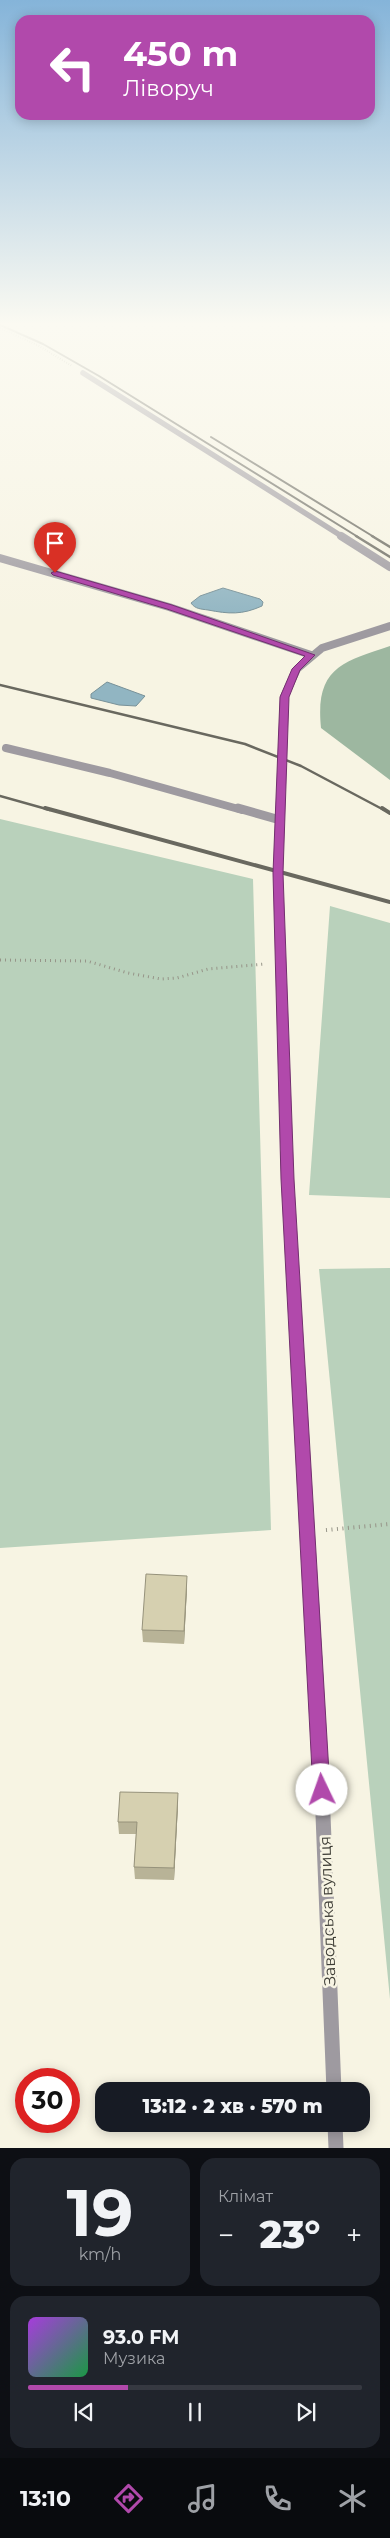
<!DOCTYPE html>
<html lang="uk">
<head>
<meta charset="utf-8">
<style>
  body { margin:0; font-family:Montserrat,sans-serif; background:#20242c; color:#f1f3f6; height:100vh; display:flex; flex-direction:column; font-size:19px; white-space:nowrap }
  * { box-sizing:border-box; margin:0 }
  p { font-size:16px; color:#9ea1a6 }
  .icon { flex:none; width:28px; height:28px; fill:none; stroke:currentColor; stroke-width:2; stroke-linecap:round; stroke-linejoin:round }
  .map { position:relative; height:2148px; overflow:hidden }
  .side { display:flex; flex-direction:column; gap:10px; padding:10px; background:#0d0f14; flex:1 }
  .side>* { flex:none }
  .guide { position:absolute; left:15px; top:15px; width:360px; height:105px; border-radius:15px; box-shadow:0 2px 12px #0003; background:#b149ab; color:#fff; overflow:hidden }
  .speed { position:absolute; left:15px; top:2068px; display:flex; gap:10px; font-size:25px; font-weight:700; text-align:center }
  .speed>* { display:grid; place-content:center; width:65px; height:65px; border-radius:50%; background:#171b24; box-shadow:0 2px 12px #0003; line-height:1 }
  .speed .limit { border:8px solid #d22; background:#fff; color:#111 }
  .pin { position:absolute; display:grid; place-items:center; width:42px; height:42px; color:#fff; margin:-51px -21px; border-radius:50% 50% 50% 0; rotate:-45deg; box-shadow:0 0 5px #0007 }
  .pin .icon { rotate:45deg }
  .me { position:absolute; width:55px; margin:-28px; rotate:357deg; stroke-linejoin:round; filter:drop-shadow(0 0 4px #0008) }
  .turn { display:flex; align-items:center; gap:18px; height:105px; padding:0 25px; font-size:22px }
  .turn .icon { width:65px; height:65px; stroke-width:2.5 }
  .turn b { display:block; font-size:35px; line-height:42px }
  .big { font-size:38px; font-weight:800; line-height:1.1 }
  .side .tile { flex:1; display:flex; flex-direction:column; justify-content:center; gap:8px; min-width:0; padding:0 18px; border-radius:15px; background:#20242c }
  .side .dial { align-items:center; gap:0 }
  .dial b { font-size:65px; line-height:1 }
  .song { display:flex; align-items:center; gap:15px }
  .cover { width:60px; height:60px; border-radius:8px; background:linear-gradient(135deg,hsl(280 70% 55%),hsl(140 70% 35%)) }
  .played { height:5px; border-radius:2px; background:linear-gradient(90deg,#b149ab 30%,#363941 30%) }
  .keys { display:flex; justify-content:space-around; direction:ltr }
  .heat { display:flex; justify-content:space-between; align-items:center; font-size:28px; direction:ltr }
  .side .tiles { flex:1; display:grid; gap:10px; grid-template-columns:1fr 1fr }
  .tile:last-child { grid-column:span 2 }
  .trip { position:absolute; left:95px; top:2082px; width:275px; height:50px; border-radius:15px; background:#171b24; box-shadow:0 2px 12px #0003; font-weight:800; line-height:50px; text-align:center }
  .tab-bar { display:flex; height:80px; justify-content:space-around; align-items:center; background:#090b0e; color:#9ea1a6 }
  .tab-bar .icon { width:35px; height:35px }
  .tab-bar .current { color:#b149ab }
  .tab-bar b { font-size:22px; color:#f1f3f6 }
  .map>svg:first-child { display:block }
  .green { fill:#b9d1bb }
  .forest { fill:#9db7a0 }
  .water { fill:#91b5c2; stroke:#789198 }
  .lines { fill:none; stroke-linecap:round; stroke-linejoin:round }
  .path-far2 { stroke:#969488; stroke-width:2; stroke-dasharray:0.5 2; stroke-linecap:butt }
  .path-far1 { stroke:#969488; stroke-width:3; stroke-dasharray:1 4; stroke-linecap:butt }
  .path { stroke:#969488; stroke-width:4; stroke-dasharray:1 4.5; stroke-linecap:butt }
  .lane-far2 { stroke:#9e9aa0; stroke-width:5.5 }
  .lane-far1 { stroke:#9e9aa0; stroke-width:8 }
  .lane { stroke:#9e9aa0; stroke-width:9 }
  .street-far3 { stroke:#9e9aa0; stroke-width:8 }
  .street-far2 { stroke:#9e9aa0; stroke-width:9 }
  .street-far1 { stroke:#9e9aa0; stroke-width:12 }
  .street { stroke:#9e9aa0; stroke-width:15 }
  .rail-far2 { stroke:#69685f; stroke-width:2 }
  .rail-far1 { stroke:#69685f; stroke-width:2.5 }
  .rail { stroke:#69685f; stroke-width:4 }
  .wall { fill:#b8b397 }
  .shaded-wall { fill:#96927b }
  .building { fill:#d6d0b0; stroke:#96927b }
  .route { fill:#b149ab; stroke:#732f6f }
  .labels { text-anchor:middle; stroke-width:5; stroke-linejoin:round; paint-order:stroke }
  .street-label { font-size:16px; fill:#3d3c35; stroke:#f7f4e3 }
</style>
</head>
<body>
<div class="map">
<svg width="390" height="2148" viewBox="0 0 390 2148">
  <rect width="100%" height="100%" fill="#f7f4e3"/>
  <path class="green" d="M0,819L253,879L271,1530L0,1548Z
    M330,906L390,923V1198L309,1195Z
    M390,1268V1999L319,1269Z"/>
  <path class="forest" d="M390,646V780L321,728C315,669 341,662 390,646Z"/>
  <path class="water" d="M223,588L260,599L263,602L262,606C242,615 229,614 208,610C201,609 195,609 191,603L200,596Z
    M107,682L145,696L136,706L119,705L91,698V694Z"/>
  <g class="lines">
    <path class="path-far2" d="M0,328L39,346L72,366"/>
    <path class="path-far1" d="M0,960L87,961L128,973L161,979L177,978L208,969L265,964"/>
    <path class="path" d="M326,1530L390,1524"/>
    <path class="lane-far2" d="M83,373L343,537"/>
    <path class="lane-far1" d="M341,536L390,567
      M0,558L169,607L311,655
      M6,748L110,773L242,810"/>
    <path class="lane" d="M238,808L280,820"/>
    <path class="street-far3" d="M280,810L284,697L297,669L322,648L390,626"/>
    <path class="street-far2" d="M280,808L278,873L286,1155"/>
    <path class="street-far1" d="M286,1154L311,1593"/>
    <path class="street" d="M311,1592L322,1790L334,2091
      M335,2124L336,2148"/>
    <path class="rail-far2" d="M0,325L43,344L99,376L358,537
      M211,437L374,537"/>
    <path class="rail-far1" d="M356,536L390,557
      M372,536L390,547
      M0,685L245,744L301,766L384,810
      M0,796L50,810"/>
    <path class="rail" d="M45,808L390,902
      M382,808L390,813"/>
  </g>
  <path class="wall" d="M187,1588L184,1644L143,1642L142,1630Z
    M178,1805L174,1880L135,1879L134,1867L136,1834H119L118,1822Z"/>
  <path class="shaded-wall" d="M187,1576V1588L184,1644V1631Z
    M178,1793V1805L174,1880V1868Z"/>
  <path class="building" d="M146,1574L187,1576L184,1631L142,1630Z
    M120,1792L178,1793L174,1868L134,1867L137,1822H118Z"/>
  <linearGradient id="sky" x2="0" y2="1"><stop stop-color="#85b4d9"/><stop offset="0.52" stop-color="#fbfaf2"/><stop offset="1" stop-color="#fbfaf2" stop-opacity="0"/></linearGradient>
  <rect width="390" height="623" fill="url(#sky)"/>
  <path class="route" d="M55,571L172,605L315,655L300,670L289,697L283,873L294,1179L330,1790L328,1796L322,1798L316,1796L313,1790L281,1179L273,873L280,697L292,669L305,656L167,609L53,575L51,573Z"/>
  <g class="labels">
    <g class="street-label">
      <text transform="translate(327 1911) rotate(-92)" y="6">Заводська вулиця</text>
    </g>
  </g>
</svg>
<div class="speed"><div class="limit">30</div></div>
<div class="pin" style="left:55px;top:573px;background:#d93025"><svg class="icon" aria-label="arrive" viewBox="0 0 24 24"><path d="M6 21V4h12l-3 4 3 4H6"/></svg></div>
<svg class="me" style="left:322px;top:1790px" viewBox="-20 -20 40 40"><circle r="19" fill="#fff"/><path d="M0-13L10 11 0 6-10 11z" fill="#b149ab"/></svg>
<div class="trip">13:12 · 2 хв · 570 m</div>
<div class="guide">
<div class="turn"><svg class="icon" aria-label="left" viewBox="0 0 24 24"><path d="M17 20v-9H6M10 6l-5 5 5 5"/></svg><div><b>450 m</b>Ліворуч</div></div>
</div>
</div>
<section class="side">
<div class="tiles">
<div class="tile dial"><b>19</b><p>km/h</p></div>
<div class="tile"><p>Клімат</p>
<div class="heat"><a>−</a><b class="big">23°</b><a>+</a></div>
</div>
<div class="tile">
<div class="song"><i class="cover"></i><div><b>93.0 FM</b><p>Музика</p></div></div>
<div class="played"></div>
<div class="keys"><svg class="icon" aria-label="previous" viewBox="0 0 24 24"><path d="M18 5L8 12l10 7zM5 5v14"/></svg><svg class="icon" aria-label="pause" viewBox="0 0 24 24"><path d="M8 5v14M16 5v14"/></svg><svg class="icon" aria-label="next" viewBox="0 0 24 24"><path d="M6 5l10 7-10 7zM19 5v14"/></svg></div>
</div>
</div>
</section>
<nav class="tab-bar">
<b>13:10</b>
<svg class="icon current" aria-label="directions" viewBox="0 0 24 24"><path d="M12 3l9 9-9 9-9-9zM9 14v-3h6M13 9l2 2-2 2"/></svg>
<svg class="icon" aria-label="music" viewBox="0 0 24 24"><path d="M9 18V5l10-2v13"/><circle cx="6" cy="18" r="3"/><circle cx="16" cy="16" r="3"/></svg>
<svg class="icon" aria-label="phone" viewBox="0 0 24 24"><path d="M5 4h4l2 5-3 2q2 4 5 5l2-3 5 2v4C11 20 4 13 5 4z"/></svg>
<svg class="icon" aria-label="climate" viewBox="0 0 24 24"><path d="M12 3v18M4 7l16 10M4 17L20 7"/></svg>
</nav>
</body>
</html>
